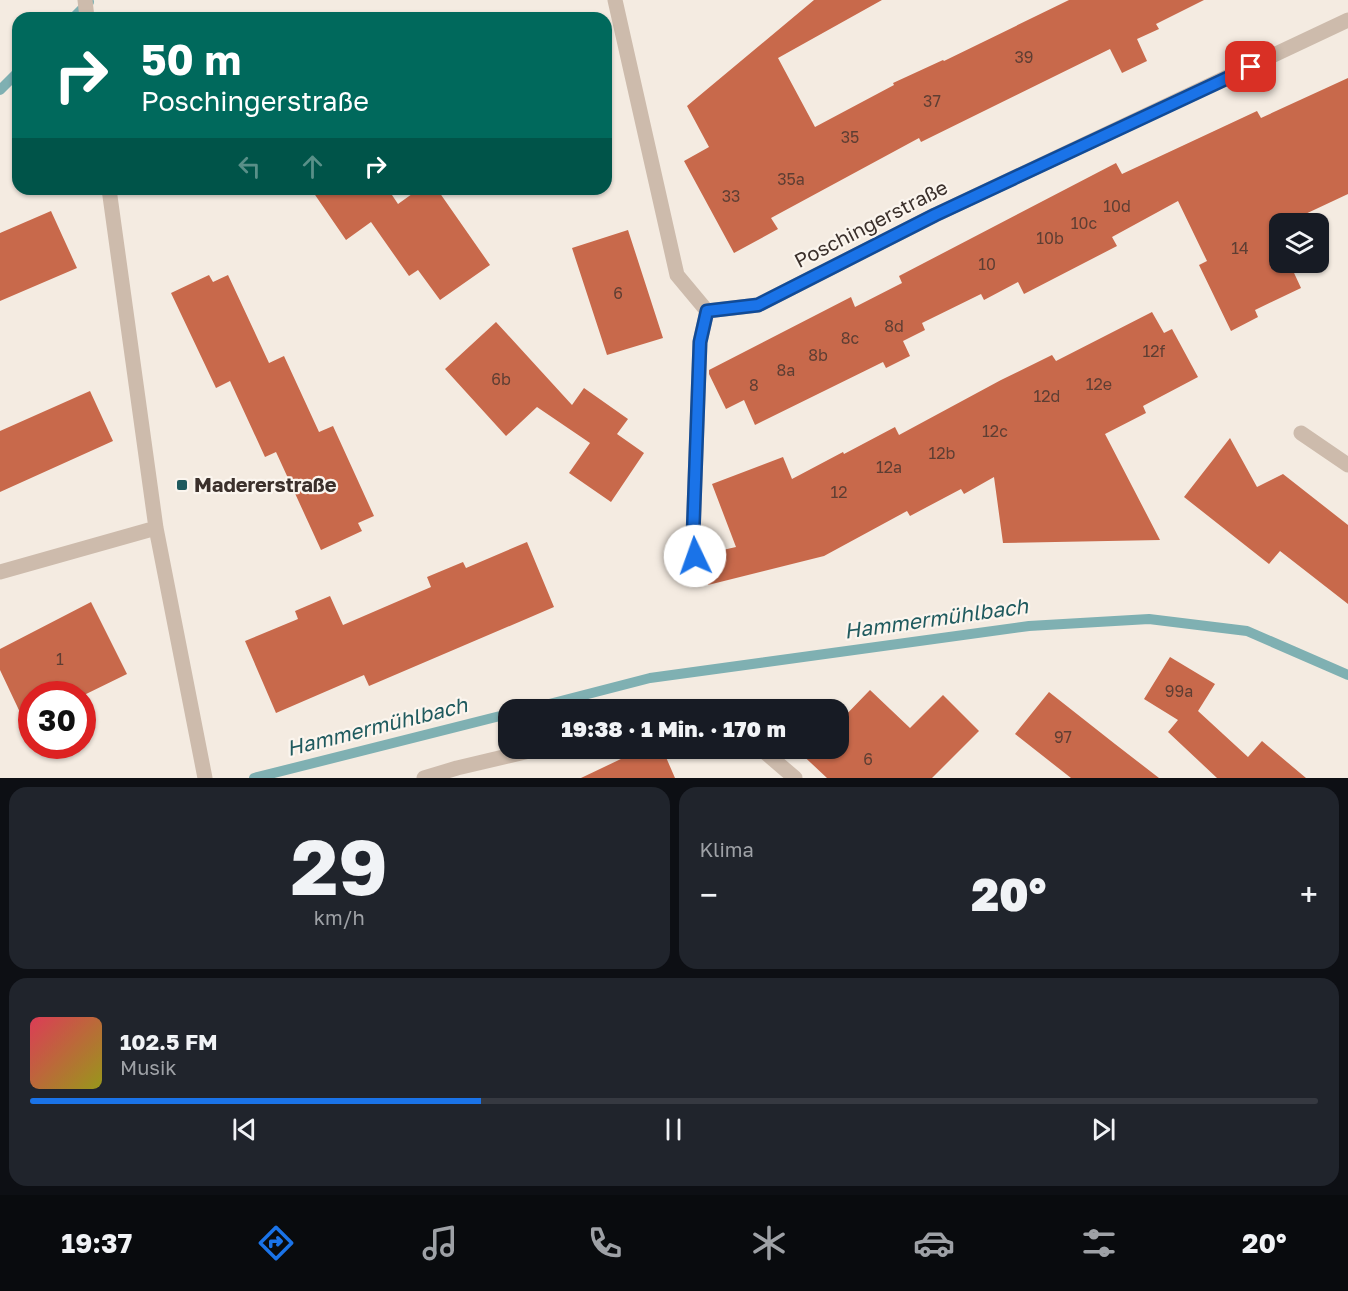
<!DOCTYPE html>
<html lang="de">
<head>
<meta charset="utf-8">
<style>
  body { margin:0; font-family:"Golos Text",sans-serif; background:#20242c; color:#f1f3f6; height:100vh; display:flex; flex-direction:column; font-size:22px; white-space:nowrap }
  * { box-sizing:border-box; margin:0 }
  p { font-size:20px; color:#9ea1a6 }
  .icon { flex:none; width:33px; height:33px; fill:none; stroke:currentColor; stroke-width:2; stroke-linecap:round; stroke-linejoin:round }
  .map { position:relative; height:778px; overflow:hidden }
  .sheet { display:flex; flex-direction:column; gap:9px; padding:9px; background:#0d0f14; flex:1 }
  .sheet>* { flex:none }
  .hud { position:absolute; left:12px; top:12px; width:600px; height:183px; border-radius:18px; box-shadow:0 2px 4px #0004; background:#00695c; color:#fff; overflow:hidden }
  .fabs { position:absolute; left:1269px; top:213px; display:grid; gap:12px }
  .fabs a { display:grid; place-items:center; width:60px; height:60px; border-radius:12px; background:#171b24; box-shadow:0 2px 4px #0004; font-size:30px }
  .speed { position:absolute; left:18px; top:681px; display:flex; gap:12px; font-size:30px; font-weight:700; text-align:center }
  .speed>* { display:grid; place-content:center; width:78px; height:78px; border-radius:50%; background:#171b24; box-shadow:0 2px 4px #0004; line-height:1 }
  .speed .limit { border:9px solid #d22; background:#fff; color:#111 }
  .pin { position:absolute; display:grid; place-items:center; width:51px; height:51px; color:#fff; margin:-26px; border-radius:12px; box-shadow:0 3px 9px #0006 }
  .me { position:absolute; width:66px; margin:-33px; rotate:357deg; stroke-linejoin:round; filter:drop-shadow(0 0 4px #0008) }
  .turn { display:flex; align-items:center; gap:21px; height:126px; padding:0 30px; font-size:27px }
  .turn .icon { width:78px; height:78px; stroke-width:2.5 }
  .turn b { display:block; font-size:42px; line-height:51px }
  .lanes { display:flex; align-items:center; height:57px; padding:0 30px; background:#0003; justify-content:center; gap:30px; direction:ltr }
  .lanes .off { opacity:.35 }
  .big { font-size:45px; font-weight:800; line-height:1.1 }
  .sheet .card { flex:1; display:flex; flex-direction:column; justify-content:center; gap:9px; min-width:0; padding:0 21px; border-radius:18px; background:#20242c }
  .sheet .dial { align-items:center; gap:0 }
  .dial b { font-size:78px; line-height:1 }
  .song { display:flex; align-items:center; gap:18px }
  .cover { width:72px; height:72px; border-radius:9px; background:linear-gradient(135deg,hsl(350 70% 55%),hsl(60 70% 35%)) }
  .played { height:6px; border-radius:3px; background:linear-gradient(90deg,#1a73e8 35%,#363941 35%) }
  .keys { display:flex; justify-content:space-around; direction:ltr }
  .heat { display:flex; justify-content:space-between; align-items:center; font-size:33px; direction:ltr }
  .sheet .tiles { flex:1; display:grid; gap:9px; grid-template-columns:1fr 1fr }
  .card:last-child { grid-column:span 2 }
  .trip { position:absolute; left:498px; top:699px; width:351px; height:60px; border-radius:18px; background:#171b24; box-shadow:0 2px 4px #0004; font-weight:800; line-height:60px; text-align:center }
  .dock { display:flex; height:96px; justify-content:space-around; align-items:center; background:#090b0e; color:#9ea1a6 }
  .dock .icon { width:42px; height:42px }
  .dock .selected { color:#1a73e8 }
  .dock b { font-size:27px; color:#f1f3f6 }
  .map>svg:first-child { display:block }
  .lines { fill:none; stroke-linecap:round; stroke-linejoin:round }
  .stream { stroke:#7fb0b2; stroke-width:10 }
  .building { fill:#c8694b }
  .lane { stroke:#cdbbac; stroke-width:15 }
  .street { stroke:#cdbbac; stroke-width:15 }
  .route-casing { stroke:#114b97; stroke-width:15 }
  .route { stroke:#1a73e8; stroke-width:10 }
  .poi-dot { fill:#1f5a5e; stroke:#fbf5ee; stroke-width:2 }
  .labels { text-anchor:middle; stroke-width:4.5; stroke-linejoin:round; paint-order:stroke }
  .number-label { font-size:16px; fill:#5e3e33 }
  .street-label { font-size:20px; fill:#3b302b; stroke:#fbf5ee }
  .poi-label { font-size:20px; font-weight:bold; fill:#3b302b; stroke:#fbf5ee; text-anchor:start }
  .water-label { font-size:21px; font-style:italic; fill:#1f5a5e; stroke:#fbf5ee }
</style>
</head>
<body>
<div class="map">
<svg width="1348" height="778" viewBox="0 0 1348 778">
  <rect width="100%" height="100%" fill="#f4ebe1"/>
  <g class="lines">
    <path class="stream" d="M73,18L89,2
      M0,90L18,72
      M526,710L650,678L1029,626L1149,619L1247,631L1348,675
      M254,778L508,714"/>
  </g>
  <path class="building" d="M814,0H882L778,58L815,127L894,85L893,83L943,60L944,61L1069,0H1204L1156,24L1159,29L1137,39L1147,61L1122,73L1110,49L921,142L919,138L771,218L778,229L734,253L684,161L709,147L687,106Z
    M1348,78V194L1284,224H1271L1280,242V262H1289L1301,288L1255,310L1258,317L1231,331L1199,265L1207,261L1178,201L1112,237L1117,246L1024,294L1018,282L984,300L981,294L922,323L925,330L903,341L910,356L886,368L883,362L755,425L744,400L726,409L709,374V370L851,297L855,307L902,283L899,276L1116,163L1122,174L1257,111L1261,118Z
    M311,189H388L398,204L419,189H437L490,265L440,300L418,270L409,276L371,222L346,240Z
    M51,211L77,268L0,301V233Z
    M628,230L663,338L607,355L572,248Z
    M209,275L213,282L228,275L269,363L284,356L319,432L333,426L374,516L358,523L362,531L321,550L276,452L265,457L230,381L216,388L171,293Z
    M1152,312L1164,333L1172,329L1198,377L1143,406L1146,413L1105,434L1160,540L1003,543L994,477L964,494L961,489L910,516L907,511L824,556L708,585L703,562L705,554L736,547L712,484L783,457L792,479L843,452L844,454L895,427L899,435L1001,380L1052,355L1056,361Z
    M496,322L572,405L584,388L628,419L617,434L644,453L611,502L569,473L590,443L537,407L506,436L445,369Z
    M90,391L113,441L0,492V431Z
    M1230,438L1257,487L1283,474L1348,525V604L1280,551L1269,564L1184,497Z
    M527,542L554,607L369,686L364,675L276,713L245,641L298,619L295,611L330,596L343,625L431,587L427,577L463,562L466,568Z
    M91,602L127,674L82,696V694H32V722L26,725L0,670V649Z
    M1170,657L1215,684L1198,711L1248,757L1262,741L1306,778H1217L1168,732L1178,720L1144,699Z
    M870,690L910,728L943,695L979,731L932,778H827L795,748H838V723Z
    M1049,692L1115,744L1159,778H1071L1015,734Z
    M644,748H662L675,778H581Z"/>
  <g class="lines">
    <path class="lane" d="M1301,433L1348,465
      M424,778L457,768L542,748"/>
    <path class="street" d="M85,0L87,18
      M615,0L677,275L707,311
      M109,189L156,528L205,778
      M707,311L758,305L935,215L1348,20
      M695,556L693,536L700,342L707,311
      M0,572L156,528
      M760,748L795,778"/>
  </g>
  <g class="lines">
    <g class="route-casing">
      <path id="route" d="M695,556L693,536L700,342L707,311L758,305L935,215L1251,67"/>
    </g>
    <use href="#route" class="route"/>
  </g>
  <rect class="poi-dot" x="176" y="479" width="12" height="12" rx="3"/>
  <g class="labels">
    <g class="number-label">
      <text x="1024" y="63">39</text>
      <text x="932" y="107">37</text>
      <text x="850" y="143">35</text>
      <text x="791" y="185">35a</text>
      <text x="731" y="202">33</text>
      <text x="1117" y="212">10d</text>
      <text x="1084" y="229">10c</text>
      <text x="1050" y="244">10b</text>
      <text x="1240" y="254">14</text>
      <text x="987" y="270">10</text>
      <text x="618" y="299">6</text>
      <text x="894" y="332">8d</text>
      <text x="850" y="344">8c</text>
      <text x="1154" y="357">12f</text>
      <text x="818" y="361">8b</text>
      <text x="786" y="376">8a</text>
      <text x="501" y="385">6b</text>
      <text x="1099" y="390">12e</text>
      <text x="754" y="391">8</text>
      <text x="1047" y="402">12d</text>
      <text x="995" y="437">12c</text>
      <text x="942" y="459">12b</text>
      <text x="889" y="473">12a</text>
      <text x="839" y="498">12</text>
      <text x="60" y="665">1</text>
      <text x="1179" y="697">99a</text>
      <text x="1063" y="743">97</text>
      <text x="868" y="765">6</text>
    </g>
    <g class="street-label">
      <text transform="translate(871 224) rotate(-27)" y="7">Poschingerstraße</text>
    </g>
    <g class="poi-label">
      <text x="194" y="492">Madererstraße</text>
    </g>
    <g class="water-label">
      <text transform="translate(936 619) rotate(-8)" y="7">Hammermühlbach</text>
      <text transform="translate(377 727) rotate(-14)" y="7">Hammermühlbach</text>
    </g>
  </g>
</svg>
<div class="fabs">
<a><svg class="icon" aria-label="layers" viewBox="0 0 24 24"><path d="M12 4l9 5-9 5-9-5zM3 14l9 5 9-5"/></svg></a>
</div>
<div class="speed"><div class="limit">30</div></div>
<div class="pin" style="left:1251px;top:67px;background:#d93025"><svg class="icon" aria-label="arrive" viewBox="0 0 24 24"><path d="M6 21V4h12l-3 4 3 4H6"/></svg></div>
<svg class="me" style="left:695px;top:556px" viewBox="-20 -20 40 40"><circle r="19" fill="#fff"/><path d="M0-13L10 11 0 6-10 11z" fill="#1a73e8"/></svg>
<div class="trip">19:38 · 1 Min. · 170 m</div>
<div class="hud">
<div class="turn"><svg class="icon" aria-label="right" viewBox="0 0 24 24"><path d="M7 20v-9h11M14 6l5 5-5 5"/></svg><div><b>50 m</b>Poschingerstraße</div></div>
<div class="lanes"><svg class="icon off" aria-label="left" viewBox="0 0 24 24"><path d="M17 20v-9H6M10 6l-5 5 5 5"/></svg><svg class="icon off" aria-label="ahead" viewBox="0 0 24 24"><path d="M12 20V5M6 11l6-6 6 6"/></svg><svg class="icon" aria-label="right" viewBox="0 0 24 24"><path d="M7 20v-9h11M14 6l5 5-5 5"/></svg></div>
</div>
</div>
<section class="sheet">
<div class="tiles">
<div class="card dial"><b>29</b><p>km/h</p></div>
<div class="card"><p>Klima</p>
<div class="heat"><a>−</a><b class="big">20°</b><a>+</a></div>
</div>
<div class="card">
<div class="song"><i class="cover"></i><div><b>102.5 FM</b><p>Musik</p></div></div>
<div class="played"></div>
<div class="keys"><svg class="icon" aria-label="previous" viewBox="0 0 24 24"><path d="M18 5L8 12l10 7zM5 5v14"/></svg><svg class="icon" aria-label="pause" viewBox="0 0 24 24"><path d="M8 5v14M16 5v14"/></svg><svg class="icon" aria-label="next" viewBox="0 0 24 24"><path d="M6 5l10 7-10 7zM19 5v14"/></svg></div>
</div>
</div>
</section>
<nav class="dock">
<b>19:37</b>
<svg class="icon selected" aria-label="directions" viewBox="0 0 24 24"><path d="M12 3l9 9-9 9-9-9zM9 14v-3h6M13 9l2 2-2 2"/></svg>
<svg class="icon" aria-label="music" viewBox="0 0 24 24"><path d="M9 18V5l10-2v13"/><circle cx="6" cy="18" r="3"/><circle cx="16" cy="16" r="3"/></svg>
<svg class="icon" aria-label="phone" viewBox="0 0 24 24"><path d="M5 4h4l2 5-3 2q2 4 5 5l2-3 5 2v4C11 20 4 13 5 4z"/></svg>
<svg class="icon" aria-label="climate" viewBox="0 0 24 24"><path d="M12 3v18M4 7l16 10M4 17L20 7"/></svg>
<svg class="icon" aria-label="car" viewBox="0 0 24 24"><path d="M5 17H2v-5l4-1 3-4h7l3 4 3 1v5h-3M9 17h6M6 11h13"/><circle cx="7" cy="17" r="2"/><circle cx="17" cy="17" r="2"/></svg>
<svg class="icon" aria-label="filters" viewBox="0 0 24 24"><path d="M4 7h16M4 17h16"/><circle cx="9" cy="7" r="2"/><circle cx="15" cy="17" r="2"/></svg>
<b>20°</b>
</nav>
</body>
</html>
